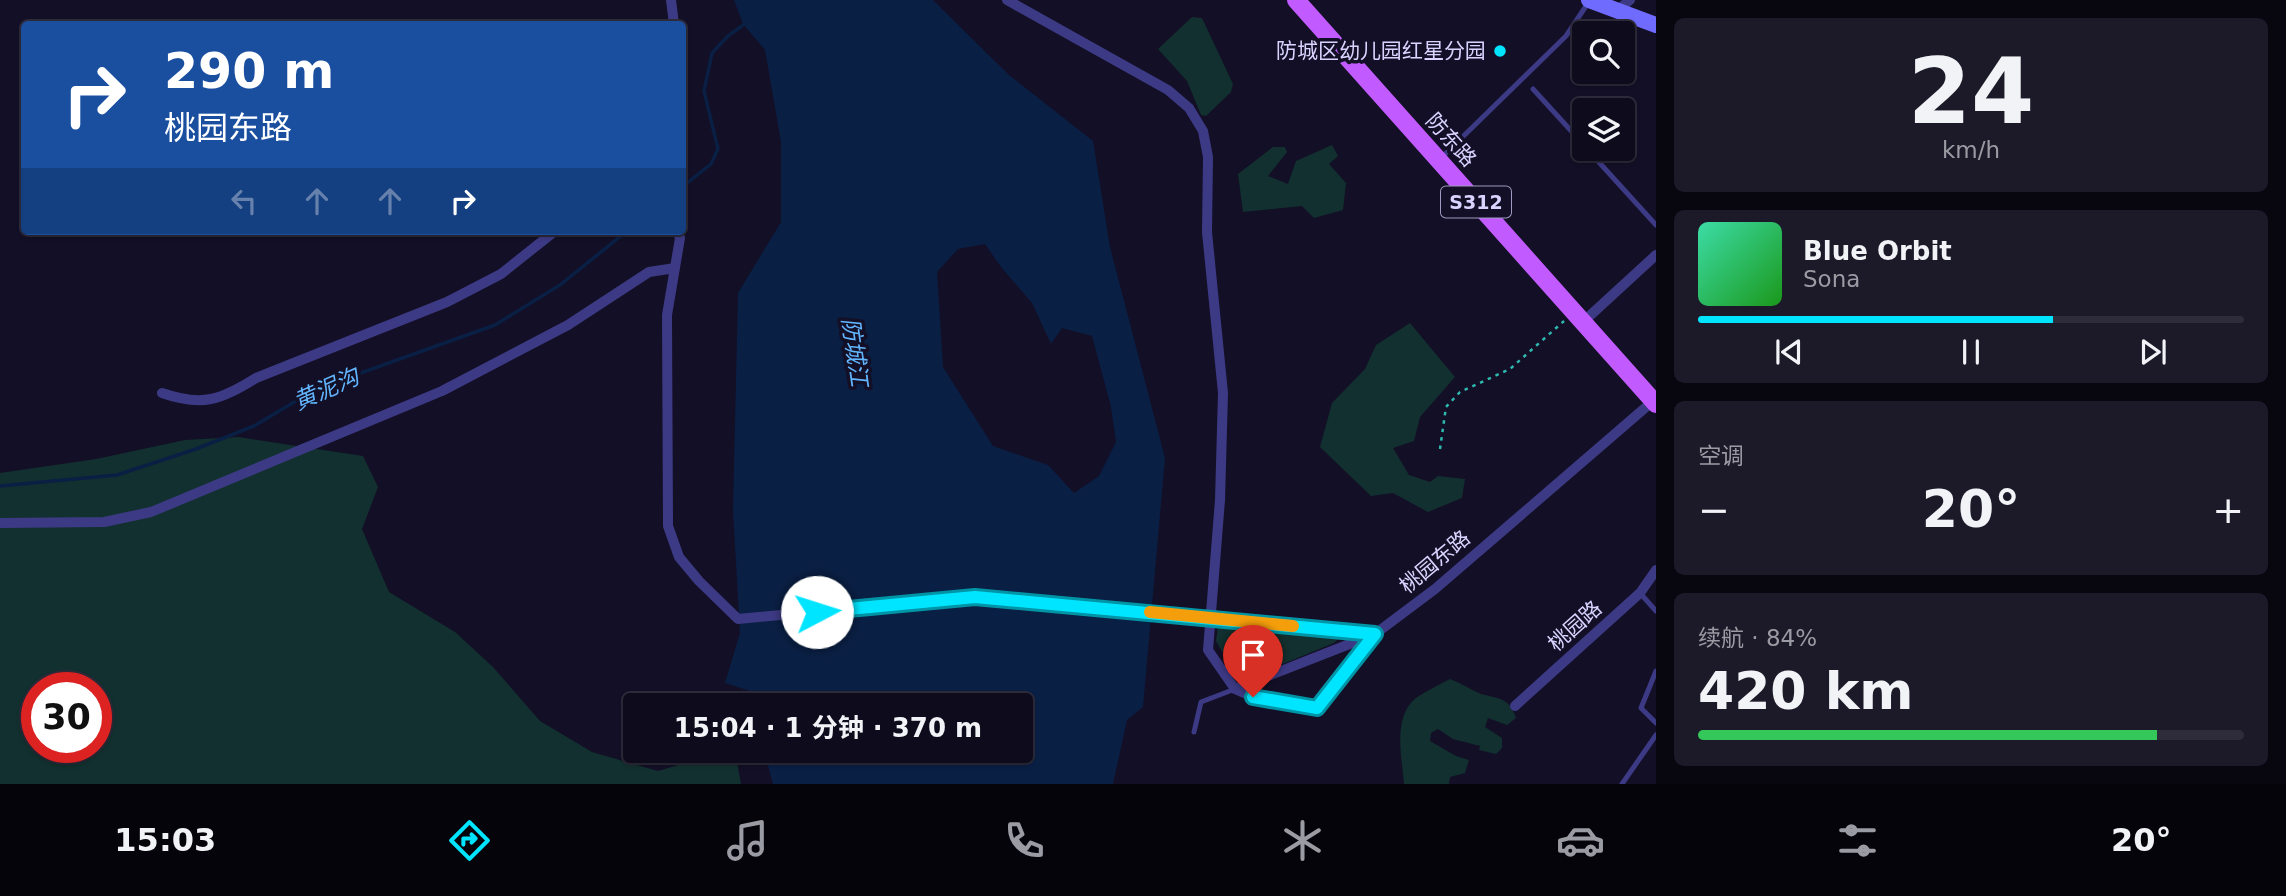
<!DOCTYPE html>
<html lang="zh">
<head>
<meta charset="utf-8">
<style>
  body { margin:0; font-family:"DejaVu Sans","Noto Sans SC",sans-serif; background:#1c1929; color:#f1f3f6; height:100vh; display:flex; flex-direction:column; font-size:26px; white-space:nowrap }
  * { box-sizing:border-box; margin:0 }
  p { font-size:23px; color:#9b9ba3 }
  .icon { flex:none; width:38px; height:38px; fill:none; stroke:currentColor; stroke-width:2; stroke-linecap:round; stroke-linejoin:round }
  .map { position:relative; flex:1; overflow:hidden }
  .drawer { display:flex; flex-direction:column; gap:18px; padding:18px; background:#08060f; width:630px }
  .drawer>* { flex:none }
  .top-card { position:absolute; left:21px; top:21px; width:665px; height:214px; border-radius:7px; box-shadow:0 2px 5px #0004,0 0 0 2px #2e2b3b; background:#1a4fa0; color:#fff; overflow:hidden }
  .tools { position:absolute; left:1572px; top:21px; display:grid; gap:14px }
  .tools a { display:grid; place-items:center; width:63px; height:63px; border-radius:7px; background:#0e0b1c; box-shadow:0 2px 5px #0004,0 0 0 2px #2e2b3b; font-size:35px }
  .speed { position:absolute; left:21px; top:672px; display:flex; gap:14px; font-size:35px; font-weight:700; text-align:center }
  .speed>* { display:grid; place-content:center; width:91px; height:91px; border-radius:50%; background:#0e0b1c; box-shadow:0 2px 5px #0004,0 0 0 2px #2e2b3b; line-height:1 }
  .speed .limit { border:10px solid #d22; background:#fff; color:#111 }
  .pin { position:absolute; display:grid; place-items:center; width:60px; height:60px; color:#fff; margin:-72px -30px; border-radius:50% 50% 50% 0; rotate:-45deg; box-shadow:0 0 7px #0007 }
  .pin .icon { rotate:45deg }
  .me { position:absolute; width:77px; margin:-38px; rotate:85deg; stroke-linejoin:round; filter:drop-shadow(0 0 5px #0008) }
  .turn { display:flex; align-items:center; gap:24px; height:147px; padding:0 28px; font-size:32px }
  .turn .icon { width:91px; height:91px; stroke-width:2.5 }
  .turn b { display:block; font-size:49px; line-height:60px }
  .lanes { display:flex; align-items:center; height:66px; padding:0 28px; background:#0003; justify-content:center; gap:35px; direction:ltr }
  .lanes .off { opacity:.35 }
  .big { font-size:52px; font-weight:700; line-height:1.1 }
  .drawer .tile { flex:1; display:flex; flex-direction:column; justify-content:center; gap:10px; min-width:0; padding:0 24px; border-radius:10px; background:#1c1929 }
  .drawer .dial { align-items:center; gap:0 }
  .dial b { font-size:91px; line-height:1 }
  .song { display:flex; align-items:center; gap:21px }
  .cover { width:84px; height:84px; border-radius:10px; background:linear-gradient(135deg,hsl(160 70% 55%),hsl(120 70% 35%)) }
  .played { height:7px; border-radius:4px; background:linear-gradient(90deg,#00e5ff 65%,#2e2b3b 65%) }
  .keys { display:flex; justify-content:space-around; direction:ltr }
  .heat { display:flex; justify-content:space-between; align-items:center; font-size:38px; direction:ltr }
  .charge { height:10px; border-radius:5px; background:linear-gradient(90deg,#34c759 84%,#2e2b3b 0) }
  .trip { position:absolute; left:623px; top:693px; width:410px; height:70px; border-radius:7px; background:#0e0b1c; box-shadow:0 2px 5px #0004,0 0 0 2px #2e2b3b; font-weight:700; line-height:70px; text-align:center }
  .dock { display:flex; height:112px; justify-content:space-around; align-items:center; background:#06040b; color:#9b9ba3 }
  .dock .icon { width:49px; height:49px }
  .dock .selected { color:#00e5ff }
  .dock b { font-size:32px; color:#f1f3f6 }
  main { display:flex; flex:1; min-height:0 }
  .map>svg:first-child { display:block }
  .green { fill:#12302f; fill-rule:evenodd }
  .water { fill:#0a1f44; fill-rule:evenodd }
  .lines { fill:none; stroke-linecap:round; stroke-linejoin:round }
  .stream { stroke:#0a1f44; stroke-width:3.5 }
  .path { stroke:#2fb8b0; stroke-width:2.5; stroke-dasharray:3.5 5; stroke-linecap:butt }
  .lane { stroke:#3d3a85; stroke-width:5 }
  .street { stroke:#3d3a85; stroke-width:10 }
  .secondary { stroke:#6f6bff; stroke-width:16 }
  .primary { stroke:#c25bff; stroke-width:18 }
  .street-bridge { stroke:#3d3a85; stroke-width:10 }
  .route-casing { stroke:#0095a6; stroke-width:18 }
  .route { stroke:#00e5ff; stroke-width:12 }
  .slow { stroke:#f59e0b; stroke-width:12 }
  .poi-dot { fill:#00e5ff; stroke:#130f26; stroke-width:2.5 }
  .labels { text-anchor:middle; stroke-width:7; stroke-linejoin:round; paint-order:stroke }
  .shield { fill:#130f26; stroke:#9e99be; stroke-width:2 }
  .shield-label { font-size:19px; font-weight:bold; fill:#d9d4ff }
  .poi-label { font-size:21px; fill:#d9d4ff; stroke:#130f26; text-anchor:end }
  .street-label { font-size:21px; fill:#d9d4ff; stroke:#130f26 }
  .water-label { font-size:23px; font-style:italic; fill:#62b6ff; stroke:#130f26 }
</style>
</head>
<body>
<main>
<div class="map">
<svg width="1656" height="784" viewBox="0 0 1656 784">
  <rect width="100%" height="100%" fill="#130f26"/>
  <path class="green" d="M1192,17L1202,18L1233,84L1231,92L1206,116L1201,115L1187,81L1158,49Z
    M1332,145L1338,156L1329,164L1346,183L1343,210L1314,218L1302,206L1243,212L1238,174L1273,147H1285L1287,152L1268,176L1288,184L1296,161Z
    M1410,323L1455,377L1420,417L1414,441L1393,448L1409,475L1430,482L1438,476L1465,479L1462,498L1428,512L1393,493L1371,496L1320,447L1332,403L1365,369L1376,345Z
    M238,437L363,456L378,487L362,529L389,592L455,632L493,667L540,721L592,752L658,771L725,751H735L741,784H0V473L96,459L185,440ZM37,688H96V747H37Z
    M1218,626L1334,636L1338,639L1334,643L1239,682L1216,641Z
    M1450,679C1461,683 1471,690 1481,694C1499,699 1509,697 1516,718L1507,725L1488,718L1485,727L1502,738V748L1496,754L1479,750L1480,746L1453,739L1438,729L1431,733L1430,741L1456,756L1469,760L1465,773L1450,777L1449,784H1404C1402,758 1392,717 1416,698C1426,691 1439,685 1450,679Z"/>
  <path class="water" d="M734,0H933L1009,75L1093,141L1110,247L1165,458L1143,707L1127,720L1113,784H773L764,751H1020V705H753L750,691L725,683L740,633L733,510L738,293L781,222V142L765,50L743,24ZM985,244L1001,267L1032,303L1051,344L1062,328L1092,336L1111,407L1116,442L1099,476L1074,493L1048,465L993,446L943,367L937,272L958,249Z"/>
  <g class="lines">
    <path class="stream" d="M682,187L711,164L718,149L704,91L712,53L728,36L746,23
      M0,486L117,475L196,449L254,426L316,389L495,325L560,285L627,231"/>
    <path class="path" d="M1440,449L1446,407L1460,392L1510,369L1564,321"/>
    <path class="lane" d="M1533,89L1584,145
      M1587,149L1656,225
      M1441,158L1566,36L1588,3
      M1640,593L1656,611
      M1656,671L1641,708L1656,723
      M1194,732L1201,702L1235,689
      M1622,784L1656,735"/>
    <path class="street" d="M671,0L674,24
      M1007,0L1168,90L1189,108L1203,131L1208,157L1207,232L1223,393L1220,500L1208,650L1235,689L1375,634
      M1618,10L1630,0
      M677,231L680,238L667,315L668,526L679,557L699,581L738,619L975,597L1150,612
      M1583,322L1656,255
      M162,393C202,407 221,400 256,378L447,302L501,274L555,231
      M0,523L104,522L151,512L442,391L568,325L649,272L675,268
      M1218,619L1372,634
      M1235,689L1253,697L1316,707L1375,634L1435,589L1653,401
      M1515,706L1640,593L1656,570"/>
    <path class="secondary" d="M1589,0L1656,25"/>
    <path class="primary" d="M1296,0L1656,404"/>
    <path class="street-bridge" d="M1150,612L1218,619"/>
  </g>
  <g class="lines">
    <g class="route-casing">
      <path id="route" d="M817,612L975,597L1375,634L1317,708L1253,697"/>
    </g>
    <use href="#route" class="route"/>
    <path class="slow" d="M1150,612L1293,626"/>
  </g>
  <circle class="poi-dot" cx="1500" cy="51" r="7"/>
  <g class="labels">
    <rect class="shield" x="1441" y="186.5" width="70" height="31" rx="5"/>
    <g class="shield-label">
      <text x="1476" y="209">S312</text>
    </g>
    <g class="poi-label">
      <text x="1486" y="58">防城区幼儿园红星分园</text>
    </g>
    <g class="street-label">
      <text transform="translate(1451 140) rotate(48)" y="7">防东路</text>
      <text transform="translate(1435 562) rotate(-40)" y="7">桃园东路</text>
      <text transform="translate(1575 626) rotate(-42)" y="7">桃园路</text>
    </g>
    <g class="water-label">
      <text transform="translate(855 352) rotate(82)" y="8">防城江</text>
      <text transform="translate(326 389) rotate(-24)" y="8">黄泥沟</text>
    </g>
  </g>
</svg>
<div class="tools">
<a><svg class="icon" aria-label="search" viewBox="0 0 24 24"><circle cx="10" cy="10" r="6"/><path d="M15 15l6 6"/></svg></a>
<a><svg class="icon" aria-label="layers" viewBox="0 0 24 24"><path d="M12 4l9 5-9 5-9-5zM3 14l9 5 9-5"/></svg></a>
</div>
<div class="speed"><div class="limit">30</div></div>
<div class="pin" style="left:1253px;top:697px;background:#d93025"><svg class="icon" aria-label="arrive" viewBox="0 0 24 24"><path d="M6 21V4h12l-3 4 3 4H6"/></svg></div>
<svg class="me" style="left:817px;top:612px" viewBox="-20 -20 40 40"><circle r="19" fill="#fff"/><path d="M0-13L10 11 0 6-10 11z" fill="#00e5ff"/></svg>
<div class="trip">15:04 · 1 分钟 · 370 m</div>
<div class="top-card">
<div class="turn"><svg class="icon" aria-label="right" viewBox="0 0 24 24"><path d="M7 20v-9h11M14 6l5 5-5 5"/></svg><div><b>290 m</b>桃园东路</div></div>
<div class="lanes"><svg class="icon off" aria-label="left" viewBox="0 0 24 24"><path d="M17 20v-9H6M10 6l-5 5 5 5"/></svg><svg class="icon off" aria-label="ahead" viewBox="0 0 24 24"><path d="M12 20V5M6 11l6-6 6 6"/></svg><svg class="icon off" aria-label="ahead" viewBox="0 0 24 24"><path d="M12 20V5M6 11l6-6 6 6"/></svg><svg class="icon" aria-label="right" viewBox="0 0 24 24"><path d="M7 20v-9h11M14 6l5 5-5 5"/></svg></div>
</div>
</div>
<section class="drawer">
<div class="tile dial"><b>24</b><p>km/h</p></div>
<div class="tile">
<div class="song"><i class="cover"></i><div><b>Blue Orbit</b><p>Sona</p></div></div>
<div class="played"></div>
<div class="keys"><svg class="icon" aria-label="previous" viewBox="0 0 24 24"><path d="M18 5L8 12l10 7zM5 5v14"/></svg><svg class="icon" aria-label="pause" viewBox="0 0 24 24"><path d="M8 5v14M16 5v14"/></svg><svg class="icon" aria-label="next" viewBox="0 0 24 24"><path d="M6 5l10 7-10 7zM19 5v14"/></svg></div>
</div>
<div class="tile"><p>空调</p>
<div class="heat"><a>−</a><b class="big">20°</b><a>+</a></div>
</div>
<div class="tile"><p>续航 · 84%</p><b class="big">420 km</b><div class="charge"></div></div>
</section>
</main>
<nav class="dock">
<b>15:03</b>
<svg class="icon selected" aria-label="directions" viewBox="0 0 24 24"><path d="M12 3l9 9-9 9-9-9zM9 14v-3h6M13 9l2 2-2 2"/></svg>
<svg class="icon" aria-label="music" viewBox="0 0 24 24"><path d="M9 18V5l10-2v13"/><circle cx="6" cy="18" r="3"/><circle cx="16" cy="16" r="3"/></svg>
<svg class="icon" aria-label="phone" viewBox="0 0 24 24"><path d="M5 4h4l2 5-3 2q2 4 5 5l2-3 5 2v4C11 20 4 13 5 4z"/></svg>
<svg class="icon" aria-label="climate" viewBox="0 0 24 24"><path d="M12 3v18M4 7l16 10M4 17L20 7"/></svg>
<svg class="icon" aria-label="car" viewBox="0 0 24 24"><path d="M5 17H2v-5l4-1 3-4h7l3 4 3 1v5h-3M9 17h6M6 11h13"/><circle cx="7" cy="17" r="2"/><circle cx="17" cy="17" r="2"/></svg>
<svg class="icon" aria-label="filters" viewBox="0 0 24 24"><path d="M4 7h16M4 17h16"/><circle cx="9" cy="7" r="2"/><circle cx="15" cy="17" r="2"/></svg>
<b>20°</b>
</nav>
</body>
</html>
